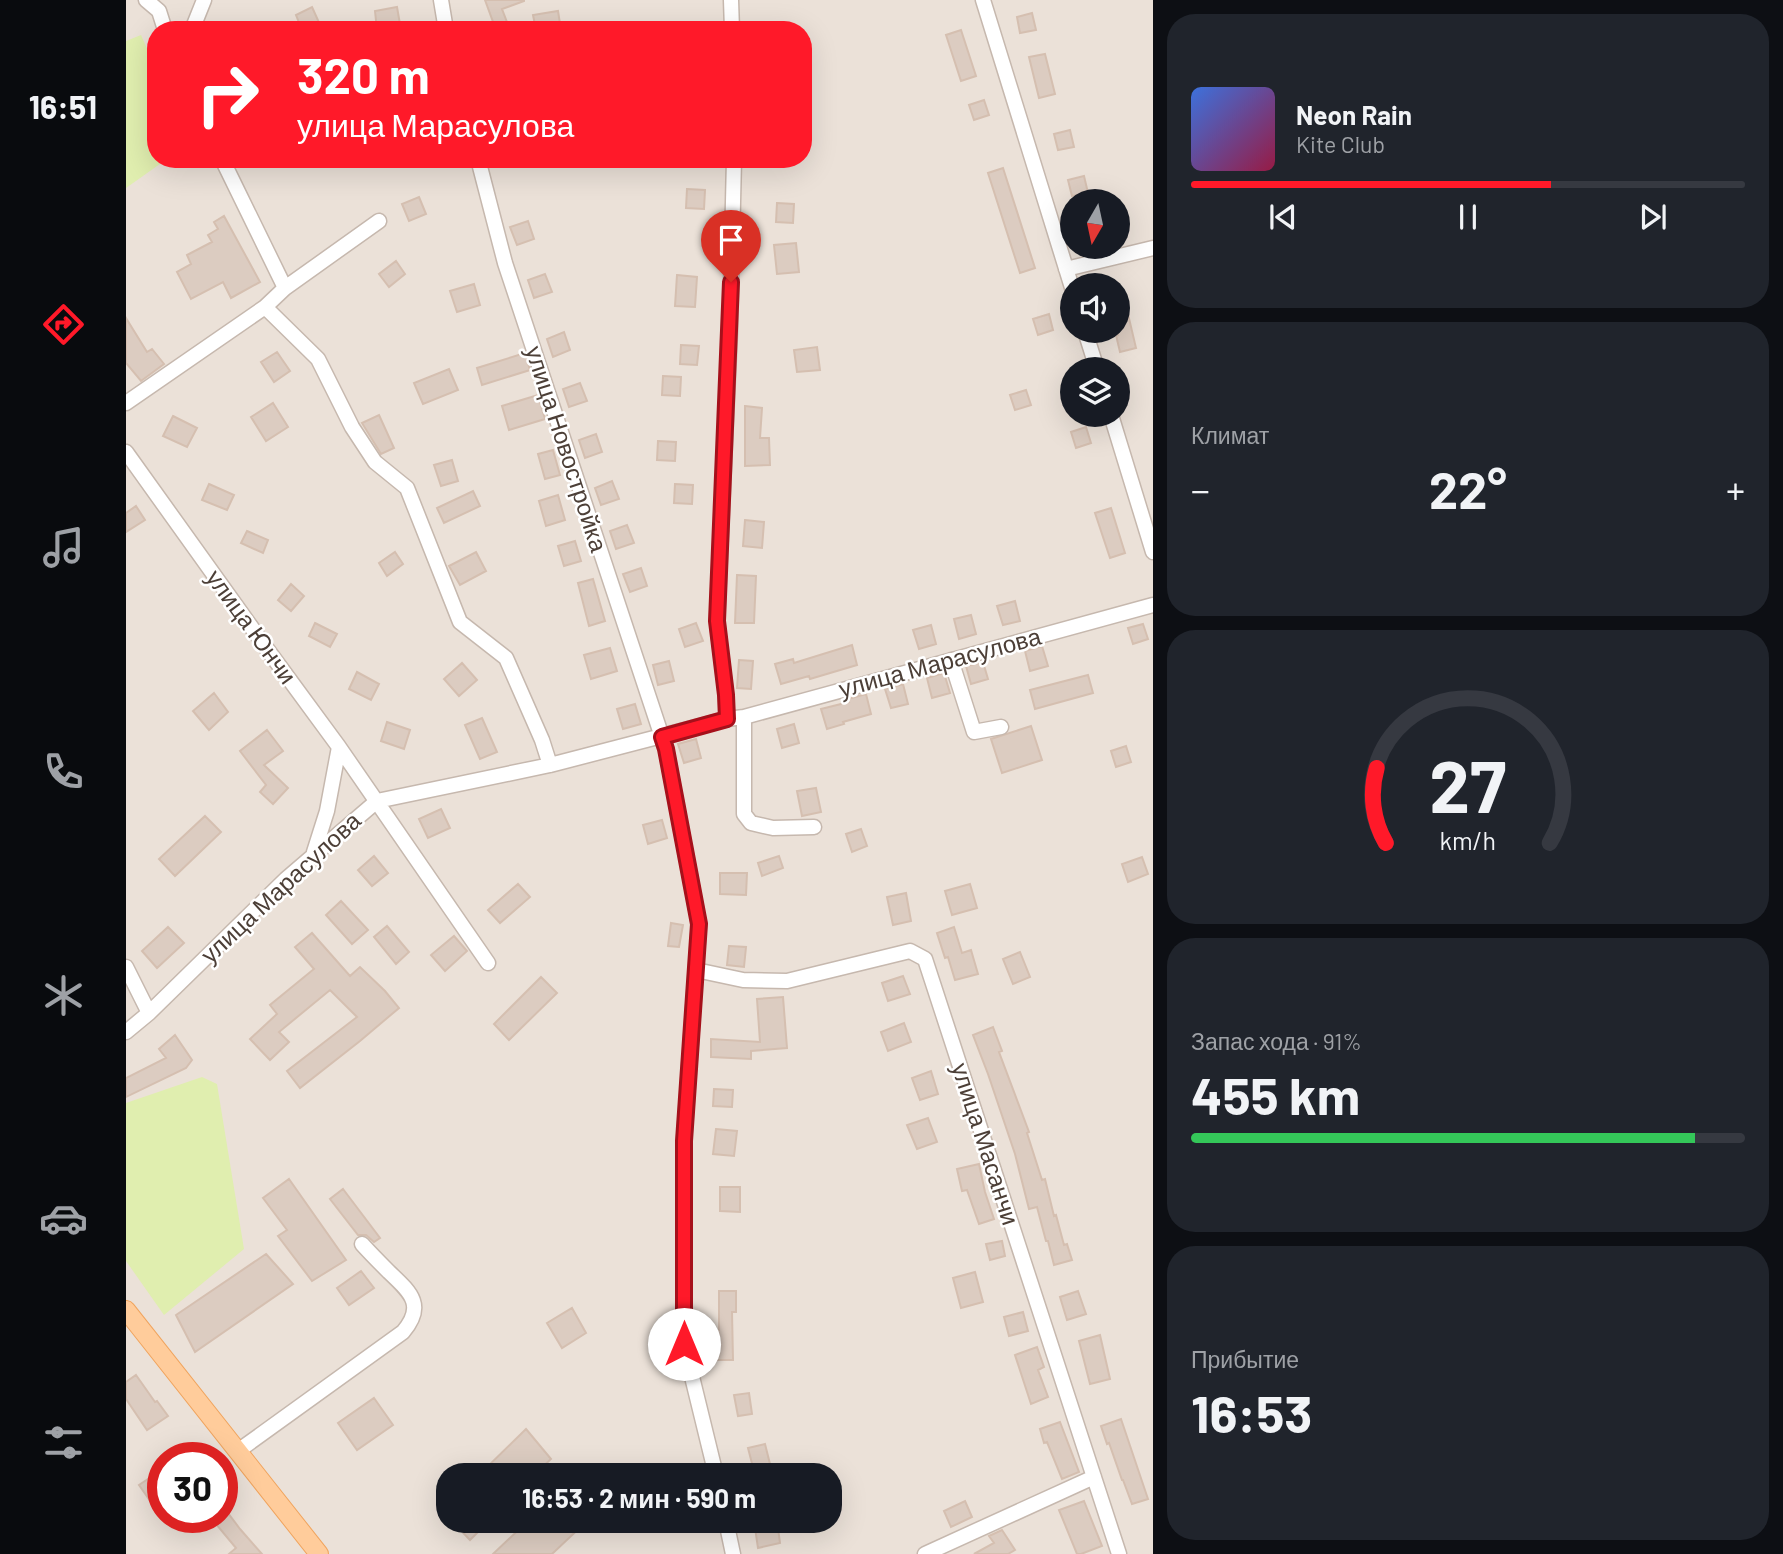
<!DOCTYPE html>
<html lang="ru">
<head>
<meta charset="utf-8">
<style>
  body { margin:0; font-family:Barlow,sans-serif; background:#20242c; color:#f1f3f6; height:100vh; display:flex; flex-direction:column; font-size:26px; white-space:nowrap }
  * { box-sizing:border-box; margin:0 }
  p { font-size:23px; color:#9ea1a6 }
  .icon { flex:none; width:38px; height:38px; fill:none; stroke:currentColor; stroke-width:2; stroke-linecap:round; stroke-linejoin:round }
  .map { position:relative; flex:1; overflow:hidden }
  .drawer { display:flex; flex-direction:column; gap:14px; padding:14px; background:#0d0f14; width:630px }
  .drawer>* { flex:none }
  .guide { position:absolute; left:21px; top:21px; width:665px; height:147px; border-radius:28px; box-shadow:0 7px 28px #0002; background:#ff1929; color:#fff; overflow:hidden }
  .needle { width:46px; rotate:189deg }
  .controls { position:absolute; left:934px; top:189px; display:grid; gap:14px }
  .controls a { display:grid; place-items:center; width:70px; height:70px; border-radius:50%; background:#171b24; box-shadow:0 7px 28px #0002; font-size:35px }
  .speed { position:absolute; left:21px; top:1442px; display:flex; gap:14px; font-size:35px; font-weight:700; text-align:center }
  .speed>* { display:grid; place-content:center; width:91px; height:91px; border-radius:50%; background:#171b24; box-shadow:0 7px 28px #0002; line-height:1 }
  .speed .limit { border:10px solid #d22; background:#fff; color:#111 }
  .pin { position:absolute; display:grid; place-items:center; width:60px; height:60px; color:#fff; margin:-72px -30px; border-radius:50% 50% 50% 0; rotate:-45deg; box-shadow:0 0 7px #0007 }
  .pin .icon { rotate:45deg }
  .me { position:absolute; width:77px; margin:-38px; rotate:0deg; stroke-linejoin:round; filter:drop-shadow(0 0 5px #0008) }
  .turn { display:flex; align-items:center; gap:24px; height:147px; padding:0 35px; font-size:32px }
  .turn .icon { width:91px; height:91px; stroke-width:2.5 }
  .turn b { display:block; font-size:49px; line-height:60px }
  .big { font-size:52px; font-weight:700; line-height:1.1 }
  .drawer .card { flex:1; display:flex; flex-direction:column; justify-content:center; gap:10px; min-width:0; padding:0 24px; border-radius:28px; background:#20242c }
  .drawer .dial { align-items:center; gap:0 }
  .dial svg { height:182px; overflow:visible; fill:none; stroke:#363941; stroke-width:7; stroke-linecap:round; text-anchor:middle }
  .dial text { fill:#f1f3f6; stroke:none }
  .song { display:flex; align-items:center; gap:21px }
  .cover { width:84px; height:84px; border-radius:10px; background:linear-gradient(135deg,hsl(220 70% 55%),hsl(340 70% 35%)) }
  .played { height:7px; border-radius:4px; background:linear-gradient(90deg,#ff1929 65%,#363941 65%) }
  .keys { display:flex; justify-content:space-around; direction:ltr }
  .heat { display:flex; justify-content:space-between; align-items:center; font-size:38px; direction:ltr }
  .charge { height:10px; border-radius:5px; background:linear-gradient(90deg,#34c759 91%,#363941 0) }
  .trip { position:absolute; left:310px; top:1463px; width:406px; height:70px; border-radius:28px; background:#171b24; box-shadow:0 7px 28px #0002; font-weight:700; line-height:70px; text-align:center }
  main { display:flex; flex:1; min-height:0 }
  .tabs { display:flex; flex-direction:column; width:126px; justify-content:space-around; align-items:center; background:#090b0e; color:#9ea1a6 }
  .tabs .icon { width:49px; height:49px }
  .tabs .selected { color:#ff1929 }
  .tabs b { font-size:32px; color:#f1f3f6 }
  .map>svg:first-child { display:block }
  .residential { fill:#ebe1d8; fill-rule:evenodd }
  .green { fill:#e0eeaf }
  .building { fill:#dcccc1; stroke:#d5bfb0; stroke-width:2 }
  .lines { fill:none; stroke-linecap:round; stroke-linejoin:round }
  .minor-casing { stroke:#c6b8ae; stroke-width:17 }
  .major-casing { stroke:#f0a45e; stroke-width:20 }
  .minor { stroke:#fff; stroke-width:14 }
  .major { stroke:#ffcc9b; stroke-width:18 }
  .route-casing { stroke:#a6101b; stroke-width:18 }
  .route { stroke:#ff1929; stroke-width:12 }
  .labels { text-anchor:middle; stroke-width:5; stroke-linejoin:round; paint-order:stroke }
  .street-label { font-size:24px; fill:#4c3f37; stroke:#fff }
</style>
</head>
<body>
<main>
<nav class="tabs">
<b>16:51</b>
<svg class="icon selected" aria-label="directions" viewBox="0 0 24 24"><path d="M12 3l9 9-9 9-9-9zM9 14v-3h6M13 9l2 2-2 2"/></svg>
<svg class="icon" aria-label="music" viewBox="0 0 24 24"><path d="M9 18V5l10-2v13"/><circle cx="6" cy="18" r="3"/><circle cx="16" cy="16" r="3"/></svg>
<svg class="icon" aria-label="phone" viewBox="0 0 24 24"><path d="M5 4h4l2 5-3 2q2 4 5 5l2-3 5 2v4C11 20 4 13 5 4z"/></svg>
<svg class="icon" aria-label="climate" viewBox="0 0 24 24"><path d="M12 3v18M4 7l16 10M4 17L20 7"/></svg>
<svg class="icon" aria-label="car" viewBox="0 0 24 24"><path d="M5 17H2v-5l4-1 3-4h7l3 4 3 1v5h-3M9 17h6M6 11h13"/><circle cx="7" cy="17" r="2"/><circle cx="17" cy="17" r="2"/></svg>
<svg class="icon" aria-label="filters" viewBox="0 0 24 24"><path d="M4 7h16M4 17h16"/><circle cx="9" cy="7" r="2"/><circle cx="15" cy="17" r="2"/></svg>
</nav>
<div class="map">
<svg width="1027" height="1554" viewBox="0 0 1027 1554">
  <rect width="100%" height="100%" fill="#f6f0ea"/>
  <path class="residential" d="M0,0H1027V1554H0ZM30,30H677V159H30ZM947,201H992V247H947ZM947,285H992V331H947ZM947,369H992V415H947ZM37,1458H96V1517H37ZM322,1475H704V1521H322Z"/>
  <path class="green" d="M15,35L30,69V159H41L0,188V41Z
    M76,1077L91,1084L118,1249L38,1315L0,1261V1103Z"/>
  <path class="building" d="M359,0H398V1L376,9L384,30H370Z
    M186,7L195,27L188,30H176L170,15Z
    M271,7L275,30H251L249,11Z
    M432,11L435,30H410L407,15Z
    M906,13L910,30L894,33L891,17Z
    M835,30L850,76L835,81L820,35Z
    M919,54L929,94L913,98L903,57Z
    M858,100L863,115L848,120L843,105Z
    M944,130L948,147L932,150L928,134Z
    M877,168L909,268L894,273L862,173Z
    M958,176L962,193L946,196L942,180Z
    M561,189L579,190L578,209L560,208Z
    M293,197L300,214L283,221L276,204Z
    M651,203L668,204L667,223L650,222Z
    M98,216L134,282L105,298L97,282L65,299L51,272L65,264L61,255L86,242L82,235L92,229L88,222Z
    M402,221L408,239L391,245L384,227Z
    M670,243L673,272L651,274L648,245Z
    M270,261L279,274L263,287L253,274Z
    M419,274L426,292L408,298L402,280Z
    M551,275L571,277L569,307L549,306Z
    M348,284L354,305L331,312L324,291Z
    M997,293L1010,348L994,352L990,335H992V294Z
    M923,314L927,330L912,335L907,319Z
    M0,318L21,352L26,349L38,364L15,381L0,363Z
    M438,332L444,350L427,357L421,339Z
    M555,345L573,346L571,365L554,364Z
    M691,347L694,370L671,372L668,350Z
    M151,352L164,371L148,382L135,362Z
    M399,353L404,370L356,385L351,368Z
    M323,369L332,390L297,404L288,383Z
    M537,376L555,377L554,396L536,395Z
    M454,383L461,401L443,407L437,389Z
    M900,390L905,405L889,410L884,395Z
    M412,395L419,419L383,430L376,406Z
    M147,403L162,427L140,441L125,417Z
    M619,406L636,408L634,438H643L644,465L619,466Z
    M253,415L268,448L255,454L236,423Z
    M47,416L71,428L61,447L37,436Z
    M960,427L965,443L950,448L945,432Z
    M470,434L476,452L459,458L453,440Z
    M532,441L550,442L549,461L531,460Z
    M427,450L434,475L419,479L412,454Z
    M326,460L332,481L315,486L308,465Z
    M486,481L493,499L475,505L469,488Z
    M83,484L108,495L101,510L76,500Z
    M549,484L567,485L566,504L548,503Z
    M347,491L354,506L318,523L311,508Z
    M432,495L439,520L420,526L413,501Z
    M10,506L19,520L0,532V513Z
    M985,508L999,553L984,558L969,513Z
    M619,520L638,522L636,548L617,546Z
    M501,525L508,543L490,549L484,531Z
    M121,531L142,540L137,553L115,543Z
    M449,541L455,561L438,566L432,546Z
    M269,552L277,564L261,576L253,563Z
    M350,552L360,571L334,585L323,566Z
    M515,568L521,586L504,592L497,574Z
    M611,575L630,576L628,623H609Z
    M467,579L479,621L463,626L452,583Z
    M165,584L178,596L165,611L152,600Z
    M889,601L894,621L877,625L871,606Z
    M845,615L850,634L833,639L828,619Z
    M189,623L211,634L204,647L183,636Z
    M570,623L577,641L559,647L553,629Z
    M1017,624L1022,639L1007,644L1002,628Z
    M805,625L810,644L793,649L787,630Z
    M726,645L731,665L684,679L683,676L655,684L649,664L667,659L668,663Z
    M916,646L922,666L904,671L899,651Z
    M484,648L491,671L465,679L458,655Z
    M613,660L627,661L625,689L611,688Z
    M543,661L548,681L532,685L527,665Z
    M857,662L862,679L845,684L840,666Z
    M336,663L351,680L333,696L318,679Z
    M231,672L253,684L245,700L223,689Z
    M818,673L824,693L806,698L801,678Z
    M962,675L967,693L909,709L904,690Z
    M777,684L782,704L765,708L759,689Z
    M88,693L102,712L83,730L67,711Z
    M740,694L745,714L717,722L718,724L701,729L695,709L723,702L722,699Z
    M509,704L515,724L497,729L491,709Z
    M356,718L371,752L354,759L339,725Z
    M261,722L284,730L278,749L255,741Z
    M668,724L673,743L656,748L651,729Z
    M905,726L916,760L876,773L865,739Z
    M141,730L157,751L138,765L162,788L147,804L134,792L140,785L114,751Z
    M570,739L575,758L558,763L552,744Z
    M1000,746L1005,762L990,767L985,751Z
    M690,788L695,812L676,816L671,791Z
    M315,809L324,828L302,838L293,819Z
    M79,816L95,832L49,876L33,859Z
    M536,820L541,838L522,844L517,825Z
    M735,829L741,846L726,852L720,834Z
    M248,856L262,873L246,886L232,870Z
    M653,856L657,868L636,876L632,863Z
    M1016,857L1022,874L1002,882L996,864Z
    M594,873H621L620,895L594,894Z
    M392,884L404,897L374,923L362,910Z
    M844,884L851,908L826,915L819,891Z
    M780,893L785,921L767,925L761,897Z
    M215,901L242,930L226,944L200,915Z
    M545,923L557,925L553,947L542,946Z
    M261,926L283,952L270,964L248,937Z
    M42,927L58,943L31,968L16,951Z
    M828,927L836,953L845,950L852,974L829,980L822,957L819,958L811,933Z
    M186,933L224,976L234,967L259,991L273,1008L234,1041L174,1088L161,1071L231,1017L204,990L153,1032L163,1042L144,1060L124,1039L151,1014L144,1005L188,969L169,947Z
    M328,936L341,951L319,971L305,955Z
    M603,946L620,947L618,967L601,965Z
    M894,952L904,977L887,984L877,959Z
    M777,976L784,994L762,1001L756,983Z
    M415,977L431,993L383,1040L368,1024Z
    M657,997L661,1048L625,1051V1059L585,1057V1039L634,1042L631,999Z
    M778,1023L785,1042L762,1051L755,1032Z
    M867,1027L876,1051L873,1052L903,1132L901,1133L916,1180L919,1179L928,1216L930,1215L938,1245L941,1244L946,1260L928,1265L922,1241H920L911,1207L903,1209L889,1154L862,1074L847,1035Z
    M49,1035L66,1060L60,1068L0,1097V1078L40,1058L33,1049Z
    M805,1071L812,1094L794,1100L786,1078Z
    M588,1089L607,1090L606,1107L587,1106Z
    M802,1118L811,1142L791,1149L781,1125Z
    M590,1129L611,1131L608,1156L587,1154Z
    M853,1164L859,1192L868,1219L853,1224L841,1190L836,1191L831,1169Z
    M163,1179L220,1260L186,1281L152,1236L161,1230L137,1198Z
    M594,1187H614V1212L594,1211Z
    M217,1189L254,1238L248,1242L240,1235H232L204,1199Z
    M876,1241L879,1256L864,1260L860,1244Z
    M140,1254L167,1284L69,1352L50,1315Z
    M235,1271L248,1288L223,1305L211,1288Z
    M849,1272L857,1302L835,1308L827,1278Z
    M593,1291H610V1312H606L607,1360H590L589,1330H593Z
    M952,1291L960,1314L941,1320L934,1297Z
    M446,1308L460,1333L436,1348L421,1323Z
    M897,1312L902,1331L883,1336L878,1317Z
    M974,1335L984,1379L964,1384L953,1341Z
    M911,1347L918,1367L912,1370L922,1397L905,1404L889,1355Z
    M10,1375L29,1402L31,1401L42,1416L21,1430L0,1399V1382Z
    M623,1393L626,1414L612,1416L608,1395Z
    M248,1398L267,1425L231,1450L212,1423Z
    M995,1419L1022,1499L1006,1504L997,1480H996L983,1443L981,1444L975,1426Z
    M934,1422L953,1472L936,1479L921,1442L918,1443L914,1429Z
    M400,1429L425,1459L408,1475H353Z
    M639,1444L646,1472L629,1475L622,1448Z
    M37,1469V1503L29,1508L13,1485Z
    M839,1501L846,1517L825,1527L818,1511Z
    M958,1501L976,1546L955,1554H951L933,1510Z
    M96,1505L114,1529L136,1554H103L110,1548L90,1524L96,1519Z
    M326,1521H363L344,1540Z
    M402,1521H461L426,1554H367Z
    M628,1521H651L654,1543L632,1548Z
    M876,1530L889,1550L882,1554H848L868,1543L863,1536Z"/>
  <g class="lines">
    <g class="minor-casing">
      <path id="minor" d="M20,0L33,11L39,30
        M315,0L320,30
        M605,0L606,30
        M857,0L947,291
        M66,30L78,0
        M96,159L159,288
        M352,159L379,263L540,749L573,924L558,1141V1344L590,1475
        M940,269L1027,248
        M139,307L192,359L226,427L249,462L281,488L334,622L380,658L416,740L424,765
        M959,331L971,369
        M0,403L139,307L159,288L253,221
        M985,415L1027,552
        M0,452L141,649L213,747L362,963
        M825,660L848,732L875,727
        M618,717V814L625,823L647,828L688,827
        M601,719L600,695L591,621L604,330L608,159
        M188,852L201,811L213,747
        M0,967L23,1013
        M570,970L617,980L661,981L784,951L799,959L993,1554
        M0,1032L23,1013L160,879L251,801L424,765L601,719L618,717L1027,605
        M112,1451L277,1332C300,1305 284,1292 263,1272C254,1263 245,1254 236,1244
        M600,1521L607,1554
        M799,1554L968,1477"/>
    </g>
    <g class="major-casing">
      <path id="major" d="M0,1310L193,1554"/>
    </g>
    <use href="#minor" class="minor"/>
    <use href="#major" class="major"/>
  </g>
  <g class="lines">
    <g class="route-casing">
      <path id="route" d="M558,1344V1141L573,924L540,749L536,737L601,719L600,695L591,621L605,282"/>
    </g>
    <use href="#route" class="route"/>
  </g>
  <g class="labels">
    <g class="street-label">
      <text transform="translate(440 449) rotate(72)" y="8">улица Новостройка</text>
      <text transform="translate(125 627) rotate(54)" y="8">улица Юнчи</text>
      <text transform="translate(814 663) rotate(-15)" y="8">улица Марасулова</text>
      <text transform="translate(155 888) rotate(-43)" y="8">улица Марасулова</text>
      <text transform="translate(859 1144) rotate(72)" y="8">улица Масанчи</text>
    </g>
  </g>
</svg>
<div class="controls">
<a><svg class="needle" viewBox="-14 -14 28 28"><path d="M0-13l5 13h-10z" fill="#e53935"/><path d="M0 13l5-13h-10z" fill="#9ea1a6"/></svg></a>
<a><svg class="icon" aria-label="sound" viewBox="0 0 24 24"><path d="M4 9h4l5-4v14l-5-4H4zM17 9q2 3 0 6"/></svg></a>
<a><svg class="icon" aria-label="layers" viewBox="0 0 24 24"><path d="M12 4l9 5-9 5-9-5zM3 14l9 5 9-5"/></svg></a>
</div>
<div class="speed"><div class="limit">30</div></div>
<div class="pin" style="left:605px;top:282px;background:#d93025"><svg class="icon" aria-label="arrive" viewBox="0 0 24 24"><path d="M6 21V4h12l-3 4 3 4H6"/></svg></div>
<svg class="me" style="left:558px;top:1344px" viewBox="-20 -20 40 40"><circle r="19" fill="#fff"/><path d="M0-13L10 11 0 6-10 11z" fill="#ff1929"/></svg>
<div class="trip">16:53 · 2 мин · 590 m</div>
<div class="guide">
<div class="turn"><svg class="icon" aria-label="right" viewBox="0 0 24 24"><path d="M7 20v-9h11M14 6l5 5-5 5"/></svg><div><b>320 m</b>улица Марасулова</div></div>
</div>
</div>
<section class="drawer">
<div class="card">
<div class="song"><i class="cover"></i><div><b>Neon Rain</b><p>Kite Club</p></div></div>
<div class="played"></div>
<div class="keys"><svg class="icon" aria-label="previous" viewBox="0 0 24 24"><path d="M18 5L8 12l10 7zM5 5v14"/></svg><svg class="icon" aria-label="pause" viewBox="0 0 24 24"><path d="M8 5v14M16 5v14"/></svg><svg class="icon" aria-label="next" viewBox="0 0 24 24"><path d="M6 5l10 7-10 7zM19 5v14"/></svg></div>
</div>
<div class="card"><p>Климат</p>
<div class="heat"><a>−</a><b class="big">22°</b><a>+</a></div>
</div>
<div class="card dial"><svg viewBox="0 0 100 80">
<path d="M14 69A42 42 0 1 1 86 69"/>
<path d="M14 69A42 42 0 0 1 10 36" stroke="#ff1929"/>
<text x="50" y="56" font-size="32" font-weight="700">27</text>
<text x="50" y="72" font-size="11">km/h</text>
</svg></div>
<div class="card"><p>Запас хода · 91%</p><b class="big">455 km</b><div class="charge"></div></div>
<div class="card"><p>Прибытие</p><b class="big">16:53</b></div>
</section>
</main>
</body>
</html>
